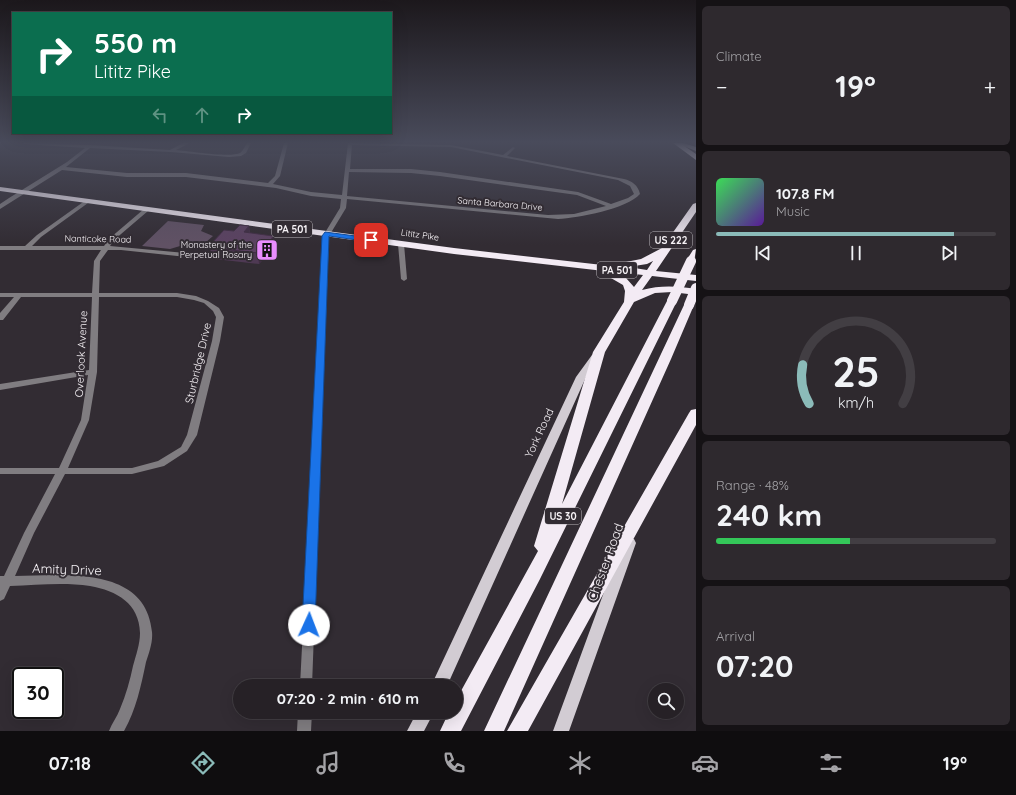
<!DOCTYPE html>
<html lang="en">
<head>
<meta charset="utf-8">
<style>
  body { margin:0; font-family:Quicksand,sans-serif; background:#2e292e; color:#f1f3f6; height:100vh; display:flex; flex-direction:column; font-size:15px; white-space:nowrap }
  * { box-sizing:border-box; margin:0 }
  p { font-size:13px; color:#a4a3a7 }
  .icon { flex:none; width:22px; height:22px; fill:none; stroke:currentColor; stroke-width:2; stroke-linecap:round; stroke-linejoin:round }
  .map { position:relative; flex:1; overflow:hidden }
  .sheet { display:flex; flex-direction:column; gap:6px; padding:6px; background:#151215; width:320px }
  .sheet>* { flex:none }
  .banner { position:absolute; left:12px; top:12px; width:380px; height:122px; border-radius:0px; box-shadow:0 4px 16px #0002,0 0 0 1px #423e43; background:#0b6e4f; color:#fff; overflow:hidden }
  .buttons { position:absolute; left:648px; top:683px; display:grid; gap:8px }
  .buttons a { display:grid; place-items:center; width:36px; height:36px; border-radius:50%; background:#262126; box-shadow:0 4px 16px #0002,0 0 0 1px #423e43; font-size:20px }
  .speed { position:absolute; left:12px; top:667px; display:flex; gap:8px; font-size:20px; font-weight:700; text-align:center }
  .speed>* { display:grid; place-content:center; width:52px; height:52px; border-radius:50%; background:#262126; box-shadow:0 4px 16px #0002,0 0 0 1px #423e43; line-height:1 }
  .speed .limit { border:2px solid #111; border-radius:6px; background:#fff; color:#111 }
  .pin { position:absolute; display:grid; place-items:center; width:34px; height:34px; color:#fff; margin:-17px; border-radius:8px; box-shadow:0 2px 6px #0006 }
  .me { position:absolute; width:44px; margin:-22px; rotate:2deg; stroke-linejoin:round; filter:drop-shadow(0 0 3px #0008) }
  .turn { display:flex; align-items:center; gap:14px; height:84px; padding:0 16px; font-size:18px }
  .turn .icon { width:52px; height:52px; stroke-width:2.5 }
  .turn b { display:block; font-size:28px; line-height:34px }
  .lanes { display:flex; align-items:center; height:38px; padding:0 16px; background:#0003; justify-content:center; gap:20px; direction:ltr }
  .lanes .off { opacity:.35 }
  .big { font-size:30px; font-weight:800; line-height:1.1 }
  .sheet .card { flex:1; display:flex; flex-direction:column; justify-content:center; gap:6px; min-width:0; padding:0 14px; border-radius:6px; background:#2e292e }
  .sheet .dial { align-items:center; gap:0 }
  .dial svg { height:104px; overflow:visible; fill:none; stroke:#423e43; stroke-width:7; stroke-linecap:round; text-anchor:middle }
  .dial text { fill:#f1f3f6; stroke:none }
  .song { display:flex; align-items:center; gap:12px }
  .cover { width:48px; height:48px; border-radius:6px; background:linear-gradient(135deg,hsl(130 70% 55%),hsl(270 70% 35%)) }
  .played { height:4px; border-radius:2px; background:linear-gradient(90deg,#8bbbb9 85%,#423e43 85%) }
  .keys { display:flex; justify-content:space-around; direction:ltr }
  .heat { display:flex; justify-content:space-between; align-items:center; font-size:22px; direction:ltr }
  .charge { height:6px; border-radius:3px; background:linear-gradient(90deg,#34c759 48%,#423e43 0) }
  .trip { position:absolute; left:233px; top:679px; width:230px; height:40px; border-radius:20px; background:#262126; box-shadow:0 4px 16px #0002,0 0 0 1px #423e43; font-weight:800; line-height:40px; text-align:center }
  .tab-bar { display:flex; height:64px; justify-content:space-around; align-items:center; background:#0f0d0f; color:#a4a3a7 }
  .tab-bar .icon { width:28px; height:28px }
  .tab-bar .current { color:#8bbbb9 }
  .tab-bar b { font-size:18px; color:#f1f3f6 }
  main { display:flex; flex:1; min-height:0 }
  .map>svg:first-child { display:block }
  .green { fill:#605164 }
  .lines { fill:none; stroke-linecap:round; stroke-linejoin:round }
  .minor { fill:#807d81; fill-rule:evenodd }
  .major { fill:#d2ccd3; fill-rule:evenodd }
  .highway { fill:#f3ebf4; fill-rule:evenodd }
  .highway-bridge { stroke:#f3ebf4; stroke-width:10 }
  .wall { fill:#4e3953 }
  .shaded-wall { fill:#402e44 }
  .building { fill:#5b4261; stroke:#402e44 }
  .route { fill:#1a73e8; stroke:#114b97 }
  .labels { text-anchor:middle; stroke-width:4; stroke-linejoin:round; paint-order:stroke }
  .far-street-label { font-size:9px; fill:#f6f2f6; stroke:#322c33 }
  .far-poi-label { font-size:9px; fill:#f6f2f6; stroke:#322c33; text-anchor:end }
  .shield { fill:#322c33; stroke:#bbb7bc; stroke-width:1 }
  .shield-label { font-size:10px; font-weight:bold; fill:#f6f2f6 }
  .street-label { font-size:11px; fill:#f6f2f6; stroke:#322c33 }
  .near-street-label { font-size:13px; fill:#f6f2f6; stroke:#322c33 }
</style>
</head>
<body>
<main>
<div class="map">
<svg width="696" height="731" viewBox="0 0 696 731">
  <rect width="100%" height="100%" fill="#322c33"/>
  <path class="green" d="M168,221L204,225L201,231L213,236L205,243L197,241L170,249L142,246Z"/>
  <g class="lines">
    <path class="minor" d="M22,143L90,145L170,150L183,143H188V144L176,150C189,151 230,158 240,153C243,151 245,146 247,143H251L246,153L241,156L229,157L171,152L90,148L66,167L127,173H186L268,183L275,176L284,143H288L280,176L273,184L311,192L342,195L348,143L451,145L503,155L513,147L515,148L507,156L624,179C632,181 638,185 640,194C627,209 578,218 558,219L347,199L346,208L329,236L312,686H300L323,236L340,208L341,199L311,196L276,188L186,177H127L62,170L0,209V204L9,198L67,162L85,148L24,144ZM352,145L451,147L618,180L630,186L634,194L628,198L611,204L578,192L440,172L411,169H350ZM349,172L411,173L440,176L577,195L606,206L574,214L548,215L347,196Z
      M86,200L88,201V203L41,237L32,246H104L110,238L144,209H148V211L114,240L110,246L196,254L199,256L196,258L121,250H108L100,261L99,293H177L196,296L208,301L219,308L224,317L220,341L197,435L187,451L164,466L132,474H65L34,533L15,576C63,575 146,565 152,632C153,642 149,653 146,662C141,686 136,710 124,731H109C112,723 117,717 120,709C126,695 130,680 133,666C136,655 140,644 140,633C139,603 117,591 90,586C64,582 37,585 10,586L4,599L0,601V576H4L24,533L55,474H0V468H59L81,420L88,375L0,390V384L89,370L92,297H21L3,320H0V313L14,297H0V293H92L94,261L101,250H0V246H25L37,235ZM99,297H177L194,300L204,303L213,311L216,317L212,341L187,435L181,447L158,461L132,468H68L89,420L97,372Z
      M401,242L404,244L407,279L404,281L401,279L398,244Z
      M298,712H312L311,731H297Z"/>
    <path class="major" d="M676,143H683L696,147V151Z
      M595,354L600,357L586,377L447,686H431L576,377L592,355Z
      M629,538L634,539L636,543L569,731H553L622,543L624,539Z
      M417,712H434L424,731H407Z"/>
    <path class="highway" d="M673,143H680L696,154V160Z
      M0,187L454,248L620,267L621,263L641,259L662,248L693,204L696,203V212L656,271L696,275V281L652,276L642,290C660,285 678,286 696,289V295L672,292L655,293L634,302L605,352L562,504L667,301L668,299H676L677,301L540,579L461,731H440L449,712H456V700L538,551L534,546L593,352L624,302L625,291L623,285L604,274V271L454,254L0,191ZM653,261L647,270L628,267L647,264ZM617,272L643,275L634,287L626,278Z
      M696,249L694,263H688L686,261L693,250Z
      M689,302L694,305L671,359L504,731H484L684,305Z
      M696,409V425L528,731H507L689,413L691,410Z"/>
    <path class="highway-bridge" d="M672,301L691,261
      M689,305L696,288"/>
  </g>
  <path class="wall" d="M249,226L250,233L273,236L274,248L270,255H267L259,264L215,259V256H211L210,245L234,231Z"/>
  <path class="shaded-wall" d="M249,226L250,237L244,232Z
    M273,236L274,248L270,255L269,244Z
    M266,244L267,255L259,264L258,253Z"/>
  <path class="building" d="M240,225L249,226L244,232L273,236L269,244H266L258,253L214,248L216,246L210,245L224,230L234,231Z"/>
  <linearGradient id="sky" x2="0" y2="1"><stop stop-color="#1c181c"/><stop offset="0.58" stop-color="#494b5b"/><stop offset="1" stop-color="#494b5b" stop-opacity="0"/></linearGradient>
  <rect width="696" height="245" fill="url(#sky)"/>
  <path class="route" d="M325,232L371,238L375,240L371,242L329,236L315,625L313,629L309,631L304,629L302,625L322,236Z"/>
  <defs>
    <g id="building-square" transform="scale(1.15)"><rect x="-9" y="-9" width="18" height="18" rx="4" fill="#e98dfe" stroke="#322c33"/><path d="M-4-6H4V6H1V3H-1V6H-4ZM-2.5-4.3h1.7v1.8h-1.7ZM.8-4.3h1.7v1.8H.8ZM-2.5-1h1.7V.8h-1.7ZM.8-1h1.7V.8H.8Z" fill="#111"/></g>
  </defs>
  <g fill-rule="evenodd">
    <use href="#building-square" x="267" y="250"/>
  </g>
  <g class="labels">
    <g class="far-street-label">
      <text transform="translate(500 204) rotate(5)" y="3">Santa Barbara Drive</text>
      <text transform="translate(420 235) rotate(8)" y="3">Lititz Pike</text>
      <text transform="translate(98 239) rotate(1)" y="3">Nanticoke Road</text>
    </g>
    <g class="far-poi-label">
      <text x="252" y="248">Monastery of the<tspan x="252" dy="10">Perpetual Rosary</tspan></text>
    </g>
    <g class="shield">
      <rect x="272" y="221" width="40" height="16" rx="3"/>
      <rect x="650" y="232" width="42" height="16" rx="3"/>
      <rect x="597" y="262" width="40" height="16" rx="3"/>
      <rect x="545" y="508" width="36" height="16" rx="3"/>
    </g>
    <g class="shield-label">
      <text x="292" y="233">PA 501</text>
      <text x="671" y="244">US 222</text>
      <text x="617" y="274">PA 501</text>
      <text x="563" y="520">US 30</text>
    </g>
    <g class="street-label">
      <text transform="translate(81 354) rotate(-87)" y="4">Overlook Avenue</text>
      <text transform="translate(198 363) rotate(-77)" y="4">Sturbridge Drive</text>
      <text transform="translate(539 433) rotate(-65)" y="4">York Road</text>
    </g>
    <g class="near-street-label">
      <text transform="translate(605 562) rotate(-70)" y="5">Chester Road</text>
      <text transform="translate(67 569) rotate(2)" y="5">Amity Drive</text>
    </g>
  </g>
</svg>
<div class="buttons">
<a><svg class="icon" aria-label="search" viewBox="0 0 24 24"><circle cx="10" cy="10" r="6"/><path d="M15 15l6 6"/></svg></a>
</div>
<div class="speed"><div class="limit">30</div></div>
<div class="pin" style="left:371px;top:240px;background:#d93025"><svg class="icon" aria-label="arrive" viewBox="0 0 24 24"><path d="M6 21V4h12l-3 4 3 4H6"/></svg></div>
<svg class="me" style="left:309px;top:625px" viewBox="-20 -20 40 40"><circle r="19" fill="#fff"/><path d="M0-13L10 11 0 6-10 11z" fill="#1a73e8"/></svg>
<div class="trip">07:20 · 2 min · 610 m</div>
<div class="banner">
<div class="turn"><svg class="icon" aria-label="right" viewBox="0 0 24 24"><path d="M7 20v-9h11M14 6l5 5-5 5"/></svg><div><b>550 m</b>Lititz Pike</div></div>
<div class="lanes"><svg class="icon off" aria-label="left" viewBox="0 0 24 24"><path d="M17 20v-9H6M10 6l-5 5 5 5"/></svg><svg class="icon off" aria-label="ahead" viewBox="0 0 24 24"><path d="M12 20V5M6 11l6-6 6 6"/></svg><svg class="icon" aria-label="right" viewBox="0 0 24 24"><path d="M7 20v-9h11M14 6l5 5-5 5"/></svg></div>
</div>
</div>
<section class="sheet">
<div class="card"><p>Climate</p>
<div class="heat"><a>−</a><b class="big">19°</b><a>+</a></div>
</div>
<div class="card">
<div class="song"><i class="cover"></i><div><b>107.8 FM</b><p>Music</p></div></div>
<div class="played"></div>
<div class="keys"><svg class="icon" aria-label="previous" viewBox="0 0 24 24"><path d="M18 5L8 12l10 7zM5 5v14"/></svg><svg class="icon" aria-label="pause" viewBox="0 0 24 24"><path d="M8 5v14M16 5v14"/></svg><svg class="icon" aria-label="next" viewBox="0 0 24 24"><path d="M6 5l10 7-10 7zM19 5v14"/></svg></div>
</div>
<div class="card dial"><svg viewBox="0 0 100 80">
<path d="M14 69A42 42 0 1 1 86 69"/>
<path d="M14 69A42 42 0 0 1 9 39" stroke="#8bbbb9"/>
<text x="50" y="56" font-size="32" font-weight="700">25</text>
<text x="50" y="72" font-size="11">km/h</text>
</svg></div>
<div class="card"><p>Range · 48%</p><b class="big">240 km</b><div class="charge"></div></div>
<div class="card"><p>Arrival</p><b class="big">07:20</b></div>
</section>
</main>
<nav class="tab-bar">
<b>07:18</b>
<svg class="icon current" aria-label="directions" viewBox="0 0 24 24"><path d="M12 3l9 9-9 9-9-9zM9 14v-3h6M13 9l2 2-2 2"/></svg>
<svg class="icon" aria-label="music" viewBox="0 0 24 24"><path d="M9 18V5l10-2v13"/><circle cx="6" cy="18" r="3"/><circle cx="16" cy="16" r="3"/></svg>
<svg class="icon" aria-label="phone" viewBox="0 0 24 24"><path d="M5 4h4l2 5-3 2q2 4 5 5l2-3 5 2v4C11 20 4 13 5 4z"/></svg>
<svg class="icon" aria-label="climate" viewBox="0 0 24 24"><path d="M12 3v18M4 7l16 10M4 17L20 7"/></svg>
<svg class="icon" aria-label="car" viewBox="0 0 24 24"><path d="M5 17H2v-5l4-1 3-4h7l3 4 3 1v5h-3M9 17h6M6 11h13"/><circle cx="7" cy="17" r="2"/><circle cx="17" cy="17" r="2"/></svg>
<svg class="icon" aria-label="filters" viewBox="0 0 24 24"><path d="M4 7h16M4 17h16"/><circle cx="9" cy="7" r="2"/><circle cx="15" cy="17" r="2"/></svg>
<b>19°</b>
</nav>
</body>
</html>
